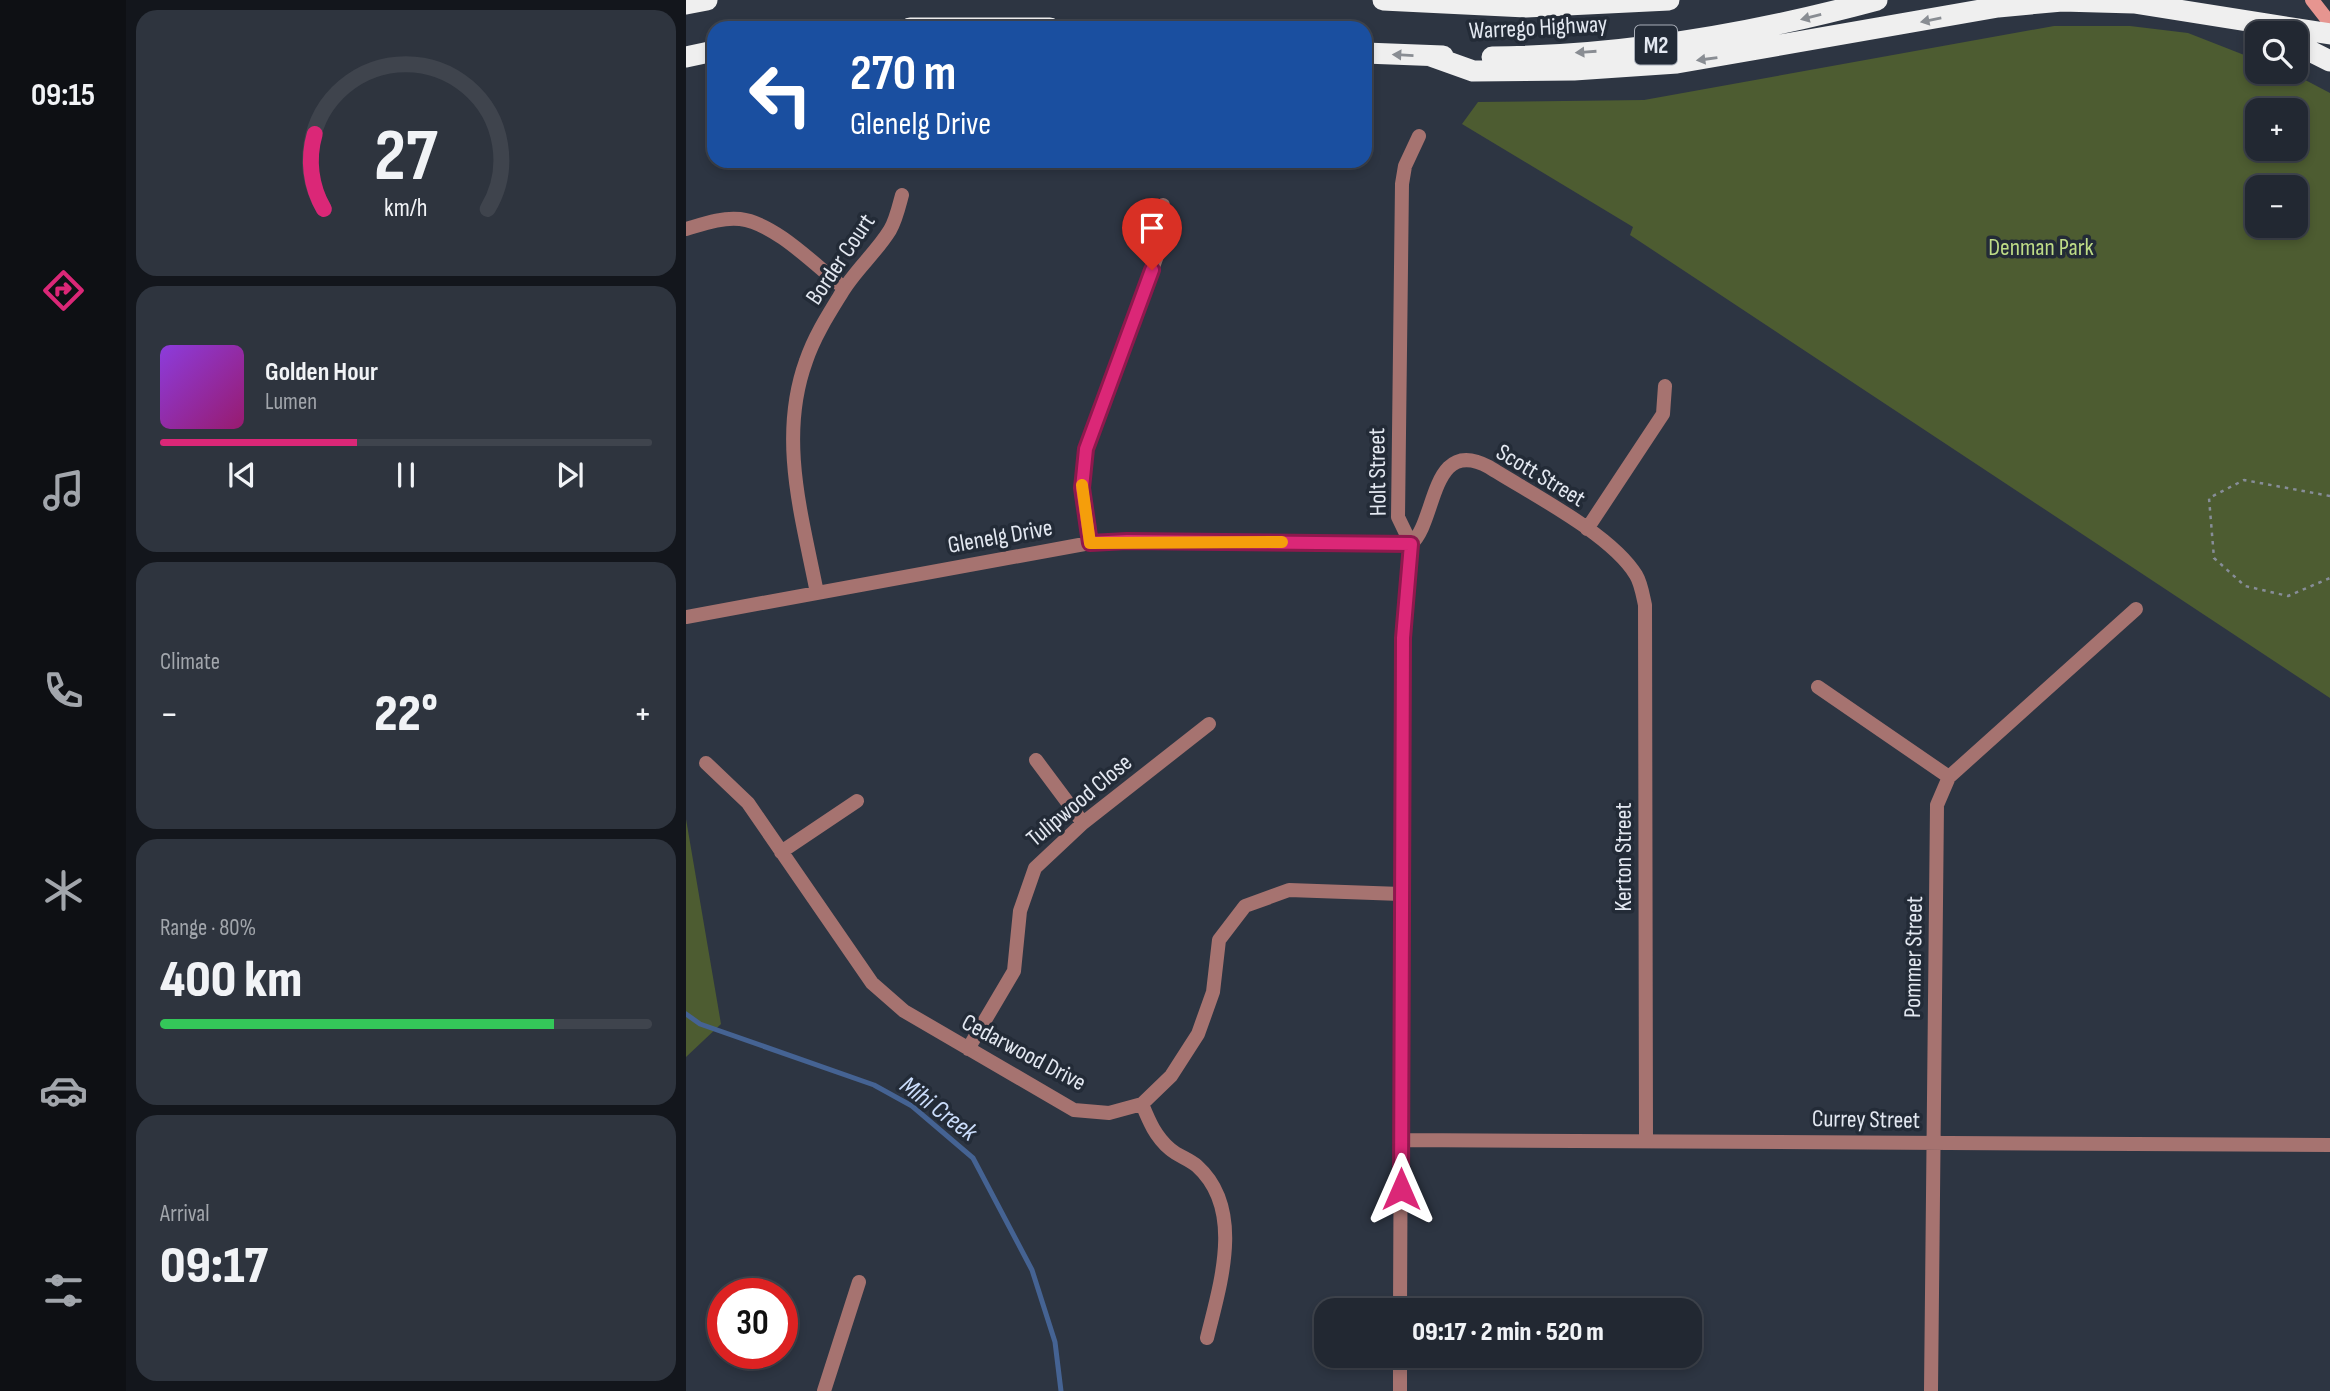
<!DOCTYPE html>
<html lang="en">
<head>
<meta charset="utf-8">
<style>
  body { margin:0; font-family:"Sofia Sans Condensed",sans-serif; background:#2e343e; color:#f1f3f6; height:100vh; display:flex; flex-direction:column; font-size:26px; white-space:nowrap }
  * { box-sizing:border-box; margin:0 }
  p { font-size:23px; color:#a2a6ac }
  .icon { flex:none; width:38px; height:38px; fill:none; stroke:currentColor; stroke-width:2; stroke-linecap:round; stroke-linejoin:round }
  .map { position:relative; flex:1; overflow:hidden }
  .panel { display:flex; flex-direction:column; gap:10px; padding:10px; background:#13161c; width:560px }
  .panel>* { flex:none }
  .banner { position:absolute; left:21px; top:21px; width:665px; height:147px; border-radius:21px; box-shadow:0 4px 10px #0003,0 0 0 2px #3f444d; background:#1a4fa0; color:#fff; overflow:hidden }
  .controls { position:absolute; left:1559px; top:21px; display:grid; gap:14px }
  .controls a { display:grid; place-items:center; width:63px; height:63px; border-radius:14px; background:#222832; box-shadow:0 4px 10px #0003,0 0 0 2px #3f444d; font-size:35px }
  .speed { position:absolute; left:21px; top:1278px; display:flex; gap:14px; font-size:35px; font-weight:700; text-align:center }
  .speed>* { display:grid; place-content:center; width:91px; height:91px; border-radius:50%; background:#222832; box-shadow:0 4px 10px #0003,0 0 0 2px #3f444d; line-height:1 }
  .speed .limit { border:10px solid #d22; background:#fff; color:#111 }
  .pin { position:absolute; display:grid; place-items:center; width:60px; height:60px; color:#fff; margin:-72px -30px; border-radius:50% 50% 50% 0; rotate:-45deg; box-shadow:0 0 7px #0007 }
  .pin .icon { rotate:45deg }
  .me { position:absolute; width:77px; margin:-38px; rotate:0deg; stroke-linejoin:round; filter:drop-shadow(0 0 5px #0008) }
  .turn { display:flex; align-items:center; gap:24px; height:147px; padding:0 28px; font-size:32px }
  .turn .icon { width:91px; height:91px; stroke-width:2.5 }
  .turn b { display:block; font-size:49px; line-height:60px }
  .big { font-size:52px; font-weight:800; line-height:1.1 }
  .panel .card { flex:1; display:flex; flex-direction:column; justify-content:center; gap:10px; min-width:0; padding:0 24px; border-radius:21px; background:#2e343e }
  .panel .dial { align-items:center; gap:0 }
  .dial svg { height:182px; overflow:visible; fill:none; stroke:#3f444d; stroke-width:7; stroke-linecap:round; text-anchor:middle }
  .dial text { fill:#f1f3f6; stroke:none }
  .song { display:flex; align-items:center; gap:21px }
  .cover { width:84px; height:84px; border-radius:10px; background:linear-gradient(135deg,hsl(270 70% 55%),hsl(320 70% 35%)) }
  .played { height:7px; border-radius:4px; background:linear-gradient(90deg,#db2777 40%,#3f444d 40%) }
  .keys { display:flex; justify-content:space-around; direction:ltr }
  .heat { display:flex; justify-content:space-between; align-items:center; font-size:38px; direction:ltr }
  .charge { height:10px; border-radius:5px; background:linear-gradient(90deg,#34c759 80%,#3f444d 0) }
  .trip { position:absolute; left:628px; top:1298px; width:388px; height:70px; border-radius:21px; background:#222832; box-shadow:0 4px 10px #0003,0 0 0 2px #3f444d; font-weight:800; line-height:70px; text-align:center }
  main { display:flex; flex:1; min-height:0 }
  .dock { display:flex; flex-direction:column; width:126px; justify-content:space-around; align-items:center; background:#0e1014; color:#a2a6ac }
  .dock .icon { width:49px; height:49px }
  .dock .selected { color:#db2777 }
  .dock b { font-size:32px; color:#f1f3f6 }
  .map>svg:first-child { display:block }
  .green { fill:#4d5c31; fill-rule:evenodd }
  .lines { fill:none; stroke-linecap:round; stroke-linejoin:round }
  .stream { stroke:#456393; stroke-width:5 }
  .path { stroke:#878d98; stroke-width:2.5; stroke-dasharray:3.5 5; stroke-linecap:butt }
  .street { stroke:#a67370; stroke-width:14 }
  .secondary { stroke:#e69590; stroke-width:14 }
  .highway { stroke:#efefef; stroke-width:21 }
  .oneway { fill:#898d93 }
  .route-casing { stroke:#8e194d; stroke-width:18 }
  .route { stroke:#db2777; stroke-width:12 }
  .slow { stroke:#f59e0b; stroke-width:12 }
  .labels { text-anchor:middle; stroke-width:7; stroke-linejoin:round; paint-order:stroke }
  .shield { fill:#232b37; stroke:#a9afb9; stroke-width:2 }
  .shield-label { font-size:23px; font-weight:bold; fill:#e3e8f1 }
  .street-label { font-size:24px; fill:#e3e8f1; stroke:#232b37 }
  .park-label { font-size:24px; fill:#bedc87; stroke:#232b37 }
  .water-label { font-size:26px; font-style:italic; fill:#cbddfb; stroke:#232b37 }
</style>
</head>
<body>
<main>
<nav class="dock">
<b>09:15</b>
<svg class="icon selected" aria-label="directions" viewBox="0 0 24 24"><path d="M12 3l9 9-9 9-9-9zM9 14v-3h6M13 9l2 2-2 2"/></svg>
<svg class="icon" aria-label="music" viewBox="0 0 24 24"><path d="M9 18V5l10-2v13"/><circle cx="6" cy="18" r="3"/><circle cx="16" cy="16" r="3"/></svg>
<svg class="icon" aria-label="phone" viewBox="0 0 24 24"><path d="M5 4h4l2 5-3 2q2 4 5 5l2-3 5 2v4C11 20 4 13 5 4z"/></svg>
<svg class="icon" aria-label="climate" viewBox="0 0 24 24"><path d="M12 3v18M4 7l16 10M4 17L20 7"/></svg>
<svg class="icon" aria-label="car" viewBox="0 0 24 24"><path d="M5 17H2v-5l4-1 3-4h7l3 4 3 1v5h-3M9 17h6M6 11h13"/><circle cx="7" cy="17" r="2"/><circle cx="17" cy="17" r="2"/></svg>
<svg class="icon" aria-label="filters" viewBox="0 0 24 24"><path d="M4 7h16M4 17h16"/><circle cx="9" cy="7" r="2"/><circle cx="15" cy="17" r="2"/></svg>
</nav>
<section class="panel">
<div class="card dial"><svg viewBox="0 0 100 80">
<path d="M14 69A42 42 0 1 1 86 69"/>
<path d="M14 69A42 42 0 0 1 10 36" stroke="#db2777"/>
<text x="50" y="56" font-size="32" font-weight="700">27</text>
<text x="50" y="72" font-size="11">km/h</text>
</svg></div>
<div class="card">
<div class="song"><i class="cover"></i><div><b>Golden Hour</b><p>Lumen</p></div></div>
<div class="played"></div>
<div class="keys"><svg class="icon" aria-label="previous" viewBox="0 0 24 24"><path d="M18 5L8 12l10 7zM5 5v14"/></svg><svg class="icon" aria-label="pause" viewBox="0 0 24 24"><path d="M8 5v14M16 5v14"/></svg><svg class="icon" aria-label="next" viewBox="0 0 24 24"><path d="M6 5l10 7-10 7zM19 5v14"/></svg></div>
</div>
<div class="card"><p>Climate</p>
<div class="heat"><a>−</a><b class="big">22°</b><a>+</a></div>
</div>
<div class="card"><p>Range · 80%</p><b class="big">400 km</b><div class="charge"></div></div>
<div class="card"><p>Arrival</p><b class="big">09:17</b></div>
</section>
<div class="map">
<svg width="1644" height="1391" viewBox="0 0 1644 1391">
  <rect width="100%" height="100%" fill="#2d3542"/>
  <path class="green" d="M1368,26H1444L1502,33L1571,60L1572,72H1604L1644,93V698L944,235L947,227L776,124L792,102L958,100ZM1572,110H1610V149H1572ZM1572,187H1610V226H1572Z
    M0,819L35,1024L0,1057Z"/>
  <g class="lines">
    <path class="stream" d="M0,1014L14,1024L188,1085L226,1106L287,1158L346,1270L369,1342L375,1391"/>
    <path class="path" d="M1644,496L1558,480L1523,498L1528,558L1559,586L1602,596L1644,578"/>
    <path class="street" d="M0,229C17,224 36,217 54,219C89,223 130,266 158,288
      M901,529L977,414L979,386
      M404,543L396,488L400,449L475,245L477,205
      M725,544C751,522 744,435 803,467C844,493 925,534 950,575C955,583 957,596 959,605L960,1140
      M131,593C116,516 92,438 120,361C128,337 142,315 155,294C168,271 190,253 204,230C210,220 213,206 216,195
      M0,617L404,543L441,541L725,544
      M1132,687L1263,777
      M350,760L397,823
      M20,763L62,803L186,983L218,1011L388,1110L423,1113L456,1104L485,1076L512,1034L527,992L533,940L559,906L603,890L715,894
      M95,852L171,801
      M282,1049L328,971L334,911L349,868L397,823L523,724
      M456,1104C463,1121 469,1136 484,1149C492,1156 503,1159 511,1166C559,1209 534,1285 521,1338
      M715,1140L1644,1145
      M714,1311L717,638L725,544L712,517L716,184L719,166L733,136
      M138,1391L173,1282
      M714,1391V1356
      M1245,1391L1251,805L1263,777L1450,609"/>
    <path class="secondary" d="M1626,0L1644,23"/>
    <path class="highway" d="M697,0L840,7L983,0
      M0,4L21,0
      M224,28H364
      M1610,44L1644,61
      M679,53L757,56
      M745,56L787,71L888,70L991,63L1312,7L1376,1L1448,3L1644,34
      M0,57L28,51
      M806,57C937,56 1065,34 1191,0"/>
  </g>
  <defs><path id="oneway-solid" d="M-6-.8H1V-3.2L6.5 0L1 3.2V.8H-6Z" transform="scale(1.75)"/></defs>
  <g class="oneway">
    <use href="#oneway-solid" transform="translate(1125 17) rotate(166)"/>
    <use href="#oneway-solid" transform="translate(1245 20) rotate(169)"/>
    <use href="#oneway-solid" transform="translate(900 52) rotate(176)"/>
    <use href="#oneway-solid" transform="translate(717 55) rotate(-177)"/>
    <use href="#oneway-solid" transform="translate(1021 59) rotate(172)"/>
  </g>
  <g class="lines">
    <g class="route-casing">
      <path id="route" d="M466,270L400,449L396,488L404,543L441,541L725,544L717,638L715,1189"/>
    </g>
    <use href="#route" class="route"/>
    <path class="slow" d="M396,485L404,543L596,542"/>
  </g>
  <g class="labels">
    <rect class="shield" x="949" y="25.5" width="42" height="39" rx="5"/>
    <g class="shield-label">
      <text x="970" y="53">M2</text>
    </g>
    <g class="street-label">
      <text transform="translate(852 27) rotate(-3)" y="8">Warrego Highway</text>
      <text transform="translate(154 259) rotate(-56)" y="8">Border Court</text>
      <text transform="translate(691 472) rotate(-91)" y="8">Holt Street</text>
      <text transform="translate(855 475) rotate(31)" y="8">Scott Street</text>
      <text transform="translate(314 536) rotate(-10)" y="8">Glenelg Drive</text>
      <text transform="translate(393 800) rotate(-40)" y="8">Tulipwood Close</text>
      <text transform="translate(937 857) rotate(-90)" y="8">Kerton Street</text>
      <text transform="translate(1227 957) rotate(-89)" y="8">Pommer Street</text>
      <text transform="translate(338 1052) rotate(28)" y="8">Cedarwood Drive</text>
      <text transform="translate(1180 1119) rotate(1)" y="8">Currey Street</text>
    </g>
    <g class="park-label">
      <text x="1355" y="255">Denman Park</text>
    </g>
    <g class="water-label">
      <text transform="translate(253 1108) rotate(37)" y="9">Mihi Creek</text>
    </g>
  </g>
</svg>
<div class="controls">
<a><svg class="icon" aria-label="search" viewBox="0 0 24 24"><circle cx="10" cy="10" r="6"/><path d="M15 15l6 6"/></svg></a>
<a>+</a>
<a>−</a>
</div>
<div class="speed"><div class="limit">30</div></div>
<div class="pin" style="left:466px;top:270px;background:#d93025"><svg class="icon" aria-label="arrive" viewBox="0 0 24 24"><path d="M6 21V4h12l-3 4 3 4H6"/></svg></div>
<svg class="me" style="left:715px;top:1189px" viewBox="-20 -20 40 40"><path d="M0-17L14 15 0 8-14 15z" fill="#db2777" stroke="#fff" stroke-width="4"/></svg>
<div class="trip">09:17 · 2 min · 520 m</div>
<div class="banner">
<div class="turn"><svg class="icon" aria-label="left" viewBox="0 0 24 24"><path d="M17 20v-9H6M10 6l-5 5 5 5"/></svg><div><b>270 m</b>Glenelg Drive</div></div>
</div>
</div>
</main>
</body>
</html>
